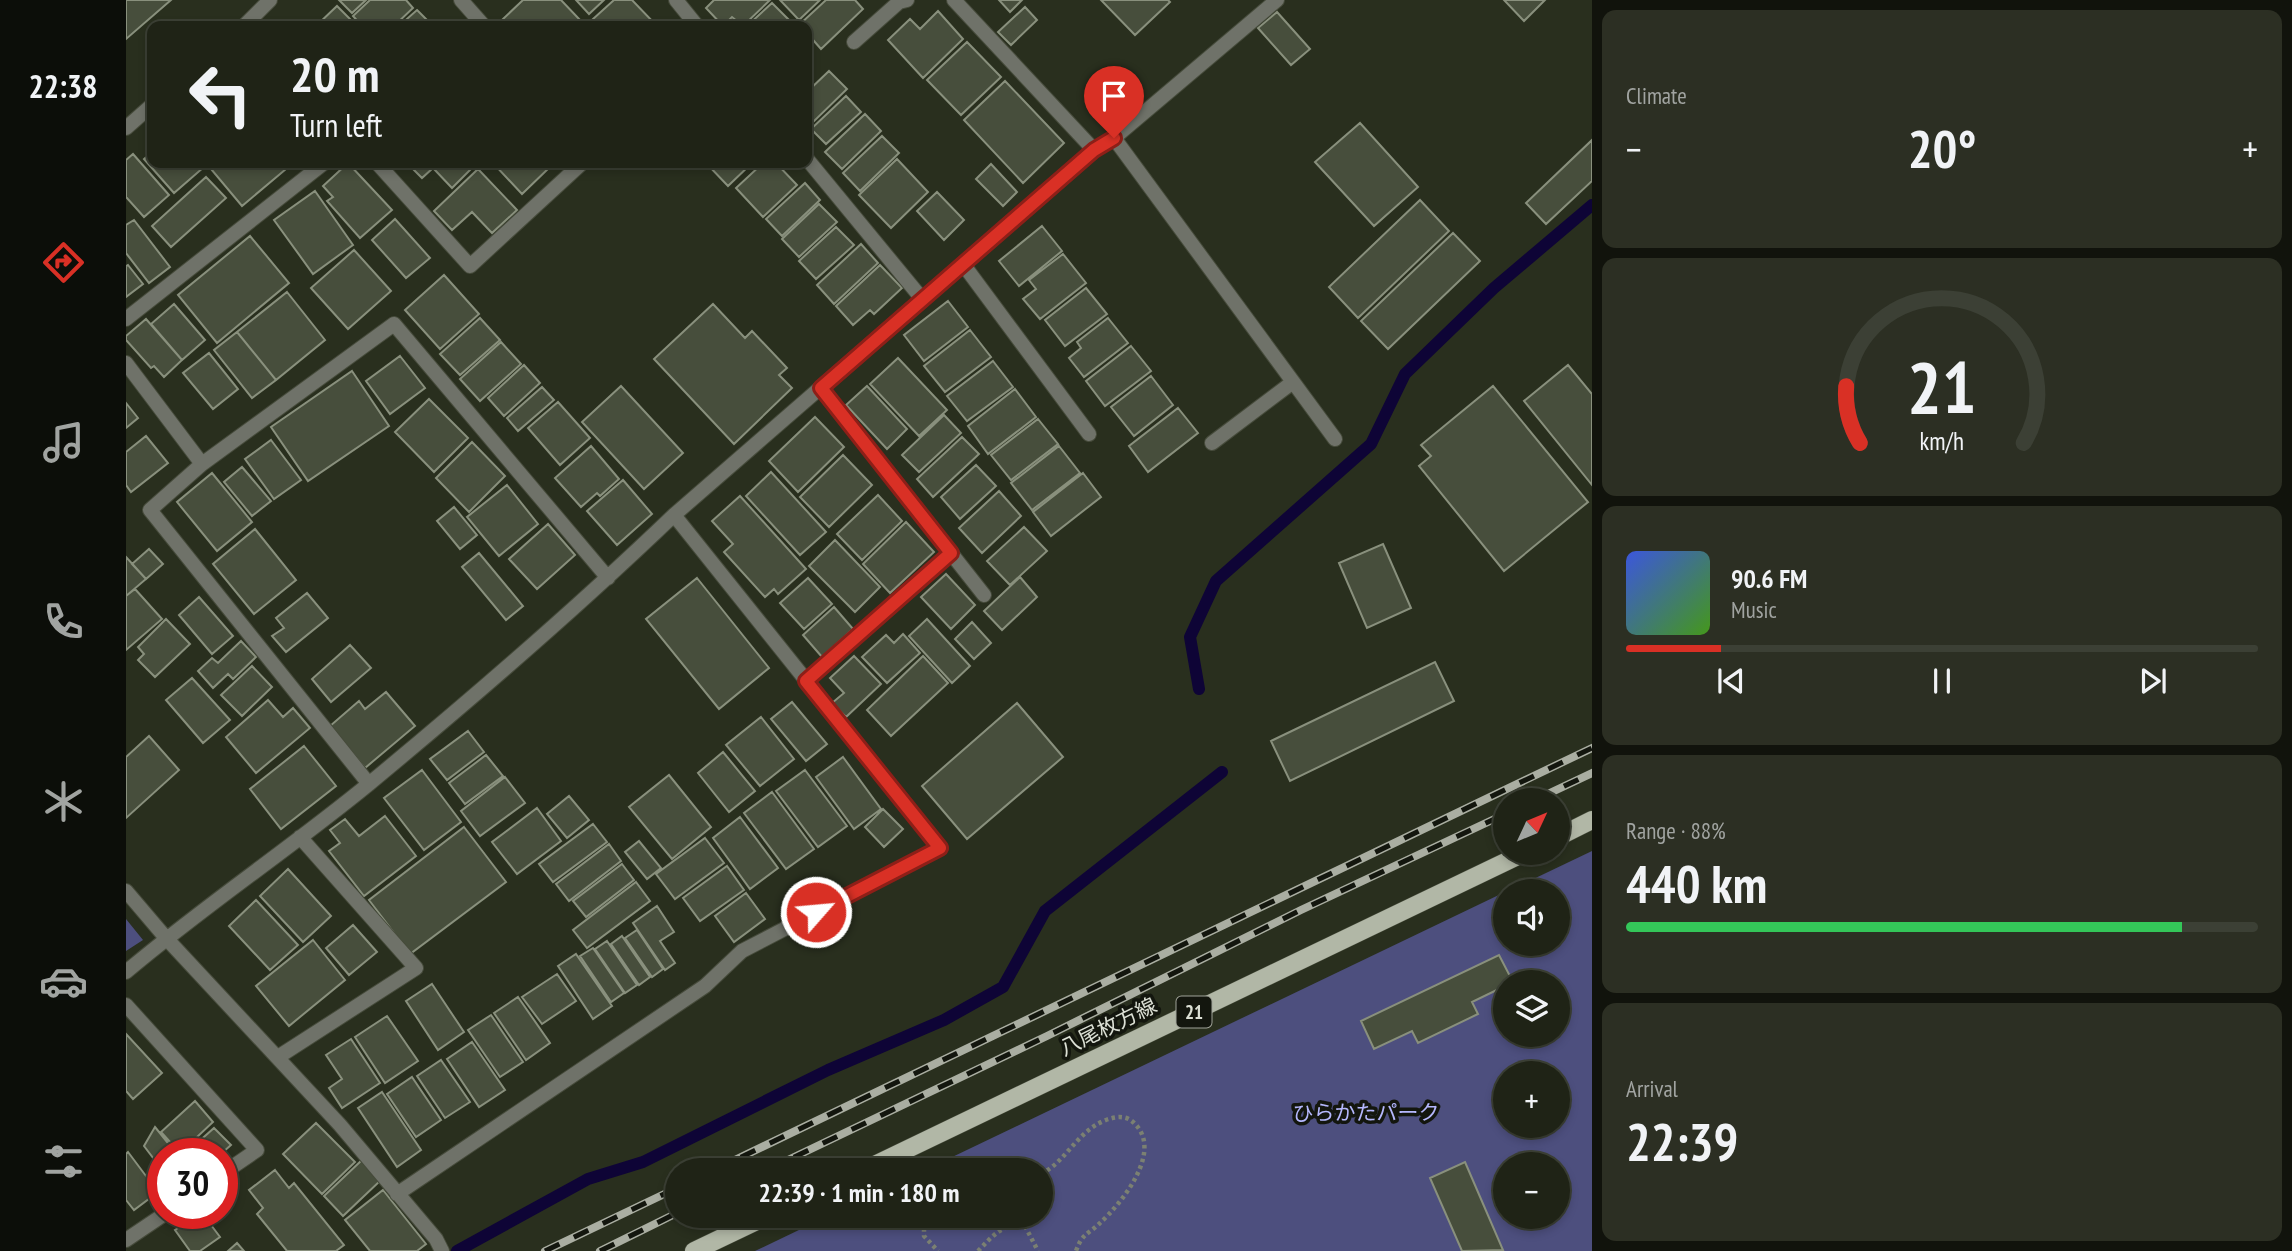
<!DOCTYPE html>
<html lang="en">
<head>
<meta charset="utf-8">
<style>
  body { margin:0; font-family:"PT Sans Narrow","Noto Sans JP",sans-serif; background:#2c2f23; color:#f1f3f6; height:100vh; display:flex; flex-direction:column; font-size:26px; white-space:nowrap }
  * { box-sizing:border-box; margin:0 }
  p { font-size:23px; color:#a1a4a1 }
  .icon { flex:none; width:38px; height:38px; fill:none; stroke:currentColor; stroke-width:2; stroke-linecap:round; stroke-linejoin:round }
  .map { position:relative; flex:1; overflow:hidden }
  .panel { display:flex; flex-direction:column; gap:10px; padding:10px; background:#11130c; width:700px }
  .panel>* { flex:none }
  .top-card { position:absolute; left:21px; top:21px; width:665px; height:147px; border-radius:14px; box-shadow:0 4px 10px #0003,0 0 0 2px #3c4035; background:#1f2316; color:#f1f3f6; overflow:hidden }
  .needle { width:46px; rotate:46deg }
  .controls { position:absolute; left:1367px; top:788px; display:grid; gap:14px }
  .controls a { display:grid; place-items:center; width:77px; height:77px; border-radius:50%; background:#1f2316; box-shadow:0 4px 10px #0003,0 0 0 2px #3c4035; font-size:35px }
  .speed { position:absolute; left:21px; top:1138px; display:flex; gap:14px; font-size:35px; font-weight:700; text-align:center }
  .speed>* { display:grid; place-content:center; width:91px; height:91px; border-radius:50%; background:#1f2316; box-shadow:0 4px 10px #0003,0 0 0 2px #3c4035; line-height:1 }
  .speed .limit { border:10px solid #d22; background:#fff; color:#111 }
  .pin { position:absolute; display:grid; place-items:center; width:60px; height:60px; color:#fff; margin:-72px -30px; border-radius:50% 50% 50% 0; rotate:-45deg; box-shadow:0 0 7px #0007 }
  .pin .icon { rotate:45deg }
  .me { position:absolute; width:77px; margin:-38px; rotate:63deg; stroke-linejoin:round; filter:drop-shadow(0 0 5px #0008) }
  .turn { display:flex; align-items:center; gap:24px; height:147px; padding:0 28px; font-size:32px }
  .turn .icon { width:91px; height:91px; stroke-width:2.5 }
  .turn b { display:block; font-size:49px; line-height:60px }
  .big { font-size:52px; font-weight:700; line-height:1.1 }
  .panel .card { flex:1; display:flex; flex-direction:column; justify-content:center; gap:10px; min-width:0; padding:0 24px; border-radius:14px; background:#2c2f23 }
  .panel .dial { align-items:center; gap:0 }
  .dial svg { height:182px; overflow:visible; fill:none; stroke:#3c4035; stroke-width:7; stroke-linecap:round; text-anchor:middle }
  .dial text { fill:#f1f3f6; stroke:none }
  .song { display:flex; align-items:center; gap:21px }
  .cover { width:84px; height:84px; border-radius:10px; background:linear-gradient(135deg,hsl(230 70% 55%),hsl(100 70% 35%)) }
  .played { height:7px; border-radius:4px; background:linear-gradient(90deg,#d93025 15%,#3c4035 15%) }
  .keys { display:flex; justify-content:space-around; direction:ltr }
  .heat { display:flex; justify-content:space-between; align-items:center; font-size:38px; direction:ltr }
  .charge { height:10px; border-radius:5px; background:linear-gradient(90deg,#34c759 88%,#3c4035 0) }
  .trip { position:absolute; left:539px; top:1158px; width:388px; height:70px; border-radius:35px; background:#1f2316; box-shadow:0 4px 10px #0003,0 0 0 2px #3c4035; font-weight:700; line-height:70px; text-align:center }
  main { display:flex; flex:1; min-height:0 }
  .tabs { display:flex; flex-direction:column; width:126px; justify-content:space-around; align-items:center; background:#0c0e09; color:#a1a4a1 }
  .tabs .icon { width:49px; height:49px }
  .tabs .on { color:#d93025 }
  .tabs b { font-size:32px; color:#f1f3f6 }
  .map>svg:first-child { display:block }
  .green { fill:#4d4f7e; fill-rule:evenodd }
  .lines { fill:none; stroke-linecap:round; stroke-linejoin:round }
  .stream { stroke:#0e0436; stroke-width:12 }
  .building { fill:#474e3c; stroke:#89907d; stroke-width:2 }
  .street-casing { stroke:#464b3b; stroke-width:16 }
  .primary-casing { stroke:#464b3b; stroke-width:19 }
  .path { stroke:#7b8072; stroke-width:4.5; stroke-dasharray:3.5 3.5; stroke-linecap:butt }
  .street { stroke:#6f7269; stroke-width:14 }
  .primary { stroke:#b1b7a6; stroke-width:18 }
  .rail-casing { stroke:#aaaea2; stroke-width:8 }
  .rail { stroke:#13160e; stroke-width:5; stroke-dasharray:16; stroke-linecap:butt }
  .route-casing { stroke:#8d1f18; stroke-width:18 }
  .route { stroke:#d93025; stroke-width:12 }
  .labels { text-anchor:middle; stroke-width:7; stroke-linejoin:round; paint-order:stroke }
  .shield { fill:#13160e; stroke:#a0a399; stroke-width:2 }
  .shield-label { font-size:19px; font-weight:bold; fill:#dce0d5 }
  .street-label { font-size:21px; fill:#dce0d5; stroke:#13160e }
  .park-label { font-size:21px; fill:#b5b8fd; stroke:#13160e }
</style>
</head>
<body>
<main>
<nav class="tabs">
<b>22:38</b>
<svg class="icon on" aria-label="directions" viewBox="0 0 24 24"><path d="M12 3l9 9-9 9-9-9zM9 14v-3h6M13 9l2 2-2 2"/></svg>
<svg class="icon" aria-label="music" viewBox="0 0 24 24"><path d="M9 18V5l10-2v13"/><circle cx="6" cy="18" r="3"/><circle cx="16" cy="16" r="3"/></svg>
<svg class="icon" aria-label="phone" viewBox="0 0 24 24"><path d="M5 4h4l2 5-3 2q2 4 5 5l2-3 5 2v4C11 20 4 13 5 4z"/></svg>
<svg class="icon" aria-label="climate" viewBox="0 0 24 24"><path d="M12 3v18M4 7l16 10M4 17L20 7"/></svg>
<svg class="icon" aria-label="car" viewBox="0 0 24 24"><path d="M5 17H2v-5l4-1 3-4h7l3 4 3 1v5h-3M9 17h6M6 11h13"/><circle cx="7" cy="17" r="2"/><circle cx="17" cy="17" r="2"/></svg>
<svg class="icon" aria-label="filters" viewBox="0 0 24 24"><path d="M4 7h16M4 17h16"/><circle cx="9" cy="7" r="2"/><circle cx="15" cy="17" r="2"/></svg>
</nav>
<div class="map">
<svg width="1466" height="1251" viewBox="0 0 1466 1251">
  <rect width="100%" height="100%" fill="#292f1e"/>
  <path class="green" d="M1466,851V1251H629L702,1216H915V1171H797L1379,892V943H1432V891H1382ZM1379,982H1432V1034H1379ZM1379,1073H1432V1125H1379ZM1379,1164H1432V1216H1379Z
    M0,919L17,940L0,951Z"/>
  <g class="lines">
    <path class="stream" d="M1073,689L1064,637L1090,581L1245,444L1279,374L1368,288L1466,205
      M331,1251L462,1179L517,1162L702,1070L818,1020L877,987L919,911L1096,772"/>
  </g>
  <path class="building" d="M0,0H45L0,39Z
    M213,0H240L226,13Z
    M244,0H280L287,8L268,26H236L227,16Z
    M397,0H435L454,20L447,26H384L377,19Z
    M450,0H478L463,14Z
    M488,0H506L531,26H474L467,19Z
    M588,0H644L617,26L606,17L597,26L580,8Z
    M654,0H694L673,20Z
    M700,0H729L737,9L695,49L681,33V26L673,25Z
    M873,0H896L884,12Z
    M975,0H1042L1044,2L1009,35Z
    M1378,0H1419L1398,21Z
    M646,3L666,23L662,26H621Z
    M211,6L231,26H190Z
    M899,7L911,20L885,45L872,32Z
    M291,10L307,26H273Z
    M812,11L837,39L797,78L762,40L784,19L794,29Z
    M1151,12L1184,49L1165,65L1132,28Z
    M841,42L875,77L835,115L801,80Z
    M703,71L721,89L681,128V92Z
    M879,81L938,143L897,183L838,120Z
    M720,96L735,112L700,144L685,129Z
    M739,114L755,131L716,169L699,152Z
    M1234,123L1292,187L1248,226L1189,162Z
    M756,136L773,153L734,191L717,173Z
    M1466,140V181L1420,224L1400,203Z
    M26,152V163H74L78,167L48,193L18,159Z
    M7,154L43,195L18,217L0,197V160Z
    M771,159L802,192L765,228L733,195Z
    M80,163H165L166,164L116,206Z
    M222,163L266,210L234,238L201,201L207,197L197,186Z
    M281,163H349L350,164L326,188L307,168L296,178Z
    M367,163H427V164L396,194Z
    M580,163H626L602,186Z
    M637,163H650L671,185L637,217L610,188Z
    M865,164L891,192L877,206L850,179Z
    M352,169L391,210L366,233L346,212L326,230L308,211Z
    M80,177L100,198L45,247L26,226Z
    M679,183L694,200L656,236L640,219Z
    M189,191L227,245L187,274L148,220Z
    M811,192L838,220L818,240L791,211Z
    M1294,200L1323,231L1232,318L1203,287Z
    M693,204L711,222L673,257L656,239Z
    M269,219L304,258L280,278L246,240Z
    M8,220L44,267L23,283L0,253V225Z
    M916,226L936,251L893,286L873,261Z
    M710,227L728,245L690,279L673,261Z
    M1327,233L1354,261L1262,349L1235,321Z
    M124,236L163,283L91,343L52,295Z
    M735,244L752,263L708,304L691,285Z
    M228,250L265,291L222,329L185,288Z
    M937,254L960,283L914,319L897,299L910,289L903,280Z
    M2,265L17,284L0,297V266Z
    M754,265L776,288L748,314L744,310L727,325L710,306Z
    M318,275L353,314L314,349L279,310Z
    M960,288L981,314L939,346L919,320Z
    M161,292L199,340L150,380L111,332Z
    M822,301L842,327L798,361L778,335Z
    M48,304L79,340L56,360L25,324Z
    M587,304L619,338L626,331L661,368L653,375L666,388L608,444L528,359Z
    M354,318L374,340L334,375L314,354Z
    M982,318L1002,343L958,377L943,358L955,348L951,342Z
    M20,319L56,360L38,377L28,366L25,368L0,340V336Z
    M844,330L865,357L819,392L798,366Z
    M111,332L150,380L126,398L88,350Z
    M375,342L395,364L354,401L334,379Z
    M1005,346L1025,371L979,406L960,381Z
    M83,353L112,389L87,409L57,373Z
    M274,356L299,388L264,414L240,381Z
    M772,358L821,410L793,436L744,384Z
    M867,361L887,387L841,421L821,396Z
    M398,365L414,383L378,416L362,398Z
    M1442,365L1466,394V485L1398,401Z
    M226,371L263,426L182,481L145,427Z
    M1025,376L1047,405L1008,436L985,407Z
    M495,386L557,453L518,489L456,422Z
    M741,386L781,429L761,449L720,405Z
    M1367,386L1462,502L1378,571L1293,466L1305,456L1295,445Z
    M416,387L428,400L392,431L381,418Z
    M889,389L910,417L862,454L842,426Z
    M303,399L342,438L308,472L269,432Z
    M432,402L464,438L434,465L402,428Z
    M0,403L12,418L0,428Z
    M1052,408L1072,433L1022,472L1003,446Z
    M818,415L835,433L793,472L776,455Z
    M689,417L718,447L672,492L643,461Z
    M912,419L932,444L885,480L865,455Z
    M20,436L42,463L5,492L0,485V452Z
    M836,437L853,454L807,497L791,479Z
    M145,440L175,480L148,499L119,459Z
    M346,442L379,476L343,512L310,478Z
    M465,446L493,479L474,496L471,493L455,507L429,478Z
    M933,446L954,473L906,510L885,483Z
    M717,455L746,485L703,527L674,497Z
    M850,465L870,486L834,519L815,497Z
    M116,467L145,501L126,516L98,482Z
    M645,472L700,532L674,555L620,496Z
    M86,473L126,522L91,551L51,502Z
    M957,473L975,497L925,536L907,512Z
    M497,480L526,514L491,545L461,511Z
    M381,485L412,524L373,556L341,517Z
    M873,491L895,516L856,553L833,528Z
    M752,495L776,521L736,560L711,534Z
    M614,496L680,569L652,594L648,589L639,597L598,552L607,544L586,521Z
    M328,507L351,535L334,549L311,521Z
    M780,522L808,552L764,593L737,564Z
    M422,524L449,555L411,589L383,559Z
    M898,527L921,551L884,585L861,561Z
    M129,529L170,580L128,614L87,564Z
    M709,540L754,587L729,612L683,566Z
    M1257,544L1285,608L1241,628L1213,563Z
    M23,549L37,564L20,579L6,564Z
    M353,553L397,606L380,620L336,567Z
    M0,557L20,579L0,596Z
    M820,574L849,605L825,629L795,597Z
    M894,577L911,597L876,630L858,611Z
    M571,578L643,668L593,709L520,619Z
    M682,578L706,604L678,629L654,603Z
    M9,589L36,619L0,650V596Z
    M181,593L202,618L160,652L146,636L158,628L150,618Z
    M73,597L107,636L86,654L53,615Z
    M708,607L727,629L696,657L677,635Z
    M40,619L64,644L29,677L12,660L18,654L12,647Z
    M801,619L844,666L826,683L783,636Z
    M846,622L865,643L848,659L829,639Z
    M777,634L794,653L761,683L736,657L760,635L768,643Z
    M115,641L130,657L107,679L102,674L87,688L72,671L86,658L92,663Z
    M224,645L245,668L205,702L186,679Z
    M728,656L755,684L720,717L706,703L718,693L704,678Z
    M797,656L822,683L765,736L741,710Z
    M1309,662L1328,701L1164,781L1145,741Z
    M126,666L146,687L116,716L95,695Z
    M66,678L104,720L77,743L40,700Z
    M260,692L289,726L239,768L204,726L233,701L239,709Z
    M142,700L157,717L167,708L184,728L130,773L100,737Z
    M666,702L701,744L680,761L645,719Z
    M891,703L937,757L841,839L796,786Z
    M635,717L668,759L634,786L600,745Z
    M342,731L358,752L321,780L304,759Z
    M23,736L53,770L0,818V757Z
    M178,746L210,786L155,829L124,789Z
    M597,752L629,791L603,812L572,773Z
    M360,755L377,776L339,804L323,783Z
    M717,757L755,809L728,829L690,777Z
    M296,770L335,822L298,850L258,798Z
    M679,770L721,826L692,847L650,791Z
    M543,775L585,827L546,859L503,807Z
    M379,777L399,803L354,836L335,811Z
    M646,792L688,849L660,869L618,813Z
    M443,796L463,820L441,838L421,814Z
    M411,808L435,841L391,874L366,842Z
    M757,809L777,829L758,847L739,827Z
    M259,816L290,856L238,896L203,851L214,843L204,830L219,819L233,836Z
    M614,817L652,868L624,889L587,838Z
    M467,824L481,842L427,882L413,864Z
    M338,827L380,882L284,954L243,900Z
    M579,838L598,863L549,899L530,874Z
    M513,841L535,868L521,879L499,852Z
    M483,844L495,861L443,901L430,884Z
    M496,864L508,880L460,917L447,901Z
    M601,866L618,890L574,921L557,898Z
    M162,869L205,916L177,942L134,896Z
    M510,882L524,901L461,948L447,930Z
    M620,893L639,919L608,942L589,916Z
    M130,900L172,945L144,970L103,926Z
    M531,906L548,932L534,941L549,963L539,970L507,923Z
    M227,925L251,952L223,975L200,948Z
    M511,930L537,969L526,977L499,938Z
    M496,936L524,977L513,985L485,944Z
    M187,940L219,980L163,1026L130,986Z
    M481,941L511,985L499,993L469,949Z
    M467,948L498,993L485,1002L454,956Z
    M450,954L486,1006L467,1019L432,966Z
    M1373,955L1387,982H1379V986L1346,1002L1352,1014L1292,1043L1286,1031L1248,1049L1235,1021Z
    M431,974L450,1001L416,1024L396,997Z
    M306,984L338,1032L312,1050L280,1001Z
    M392,997L424,1043L400,1060L368,1013Z
    M365,1015L397,1062L374,1077L342,1030Z
    M261,1016L292,1061L259,1083L229,1037Z
    M0,1034L36,1073L7,1099L0,1091Z
    M225,1039L254,1083L216,1108L203,1088L216,1079L200,1055Z
    M346,1042L379,1090L353,1107L321,1059Z
    M315,1060L344,1102L319,1118L291,1076Z
    M286,1077L315,1120L290,1137L261,1094Z
    M256,1092L295,1150L271,1167L232,1108Z
    M69,1101L87,1122L54,1153L35,1132Z
    M190,1123L229,1162L196,1194L157,1154Z
    M29,1127L50,1153H37V1171L18,1146Z
    M88,1128L105,1145L96,1153H60Z
    M2,1152L32,1192L8,1210L0,1200V1154Z
    M236,1160L255,1180L217,1216L198,1196Z
    M1339,1162L1377,1250L1336,1251L1304,1178Z
    M149,1170L163,1188L168,1183L218,1245L210,1251H161L131,1214L137,1208L123,1190Z
    M257,1190L300,1244L291,1251H244L219,1220Z
    M76,1213L94,1237L74,1251H64L49,1230Z
    M111,1243L118,1251H102Z"/>
  <g class="lines">
    <g class="street-casing">
      <path id="street" d="M335,0L358,26
        M550,0L571,26
        M828,0L968,150
        M118,26L144,0
        M728,42L773,2L781,0
        M0,128L26,105
        M988,138L1209,439
        M681,159L797,300
        M251,163L344,266L456,163
        M837,264L963,434
        M0,319L198,163
        M0,363L76,464
        M695,388L858,595
        M1086,443L1167,382
        M680,681L825,553
        M243,784L24,510L76,464L268,324L482,578
        M0,891L40,938L214,1125L310,1239L316,1251
        M0,972C79,905 165,848 244,783C348,697 451,608 548,515L968,150L988,138L1151,0
        M0,1005L131,1150L96,1174
        M152,1057L290,968L174,837
        M271,1194L579,986L616,951L814,848L548,515
        M0,1240L40,1213"/>
    </g>
    <g class="primary-casing">
      <path id="primary" d="M1432,837L1466,820
        M736,1171L1400,852
        M568,1251L641,1216"/>
    </g>
    <path class="path" d="M915,1174C941,1161 951,1131 980,1120C991,1116 1001,1115 1009,1124C1037,1152 996,1203 973,1224C961,1235 956,1234 950,1251
      M803,1216L798,1222V1236L812,1251
      M852,1251C866,1237 877,1222 899,1226L912,1251"/>
    <use href="#street" class="street"/>
    <use href="#primary" class="primary"/>
    <g class="rail-casing">
      <path id="rail" d="M1409,800L1466,773
        M586,1171L1466,748
        M639,1171L921,1036L1175,910L1379,814
        M419,1251L551,1188
        M474,1251L551,1213"/>
    </g>
    <use href="#rail" class="rail"/>
  </g>
  <g class="lines">
    <g class="route-casing">
      <path id="route" d="M690,912L814,848L680,681L825,553L695,388L968,150L988,138"/>
    </g>
    <use href="#route" class="route"/>
  </g>
  <g class="labels">
    <rect class="shield" x="1050.5" y="996.5" width="35" height="31" rx="5"/>
    <g class="shield-label">
      <text x="1068" y="1019">21</text>
    </g>
    <g class="street-label">
      <text transform="translate(982 1027) rotate(-26)" y="7">八尾枚方線</text>
    </g>
    <g class="park-label">
      <text x="1240" y="1120">ひらかたパーク</text>
    </g>
  </g>
</svg>
<div class="controls">
<a><svg class="needle" viewBox="-14 -14 28 28"><path d="M0-13l5 13h-10z" fill="#e53935"/><path d="M0 13l5-13h-10z" fill="#a1a4a1"/></svg></a>
<a><svg class="icon" aria-label="sound" viewBox="0 0 24 24"><path d="M4 9h4l5-4v14l-5-4H4zM17 9q2 3 0 6"/></svg></a>
<a><svg class="icon" aria-label="layers" viewBox="0 0 24 24"><path d="M12 4l9 5-9 5-9-5zM3 14l9 5 9-5"/></svg></a>
<a>+</a>
<a>−</a>
</div>
<div class="speed"><div class="limit">30</div></div>
<div class="pin" style="left:988px;top:138px;background:#d93025"><svg class="icon" aria-label="arrive" viewBox="0 0 24 24"><path d="M6 21V4h12l-3 4 3 4H6"/></svg></div>
<svg class="me" style="left:690px;top:912px" viewBox="-20 -20 40 40"><circle r="17" fill="#d93025" stroke="#fff" stroke-width="3"/><path d="M0-11L8 9 0 5-8 9z" fill="#fff"/></svg>
<div class="trip">22:39 · 1 min · 180 m</div>
<div class="top-card">
<div class="turn"><svg class="icon" aria-label="left" viewBox="0 0 24 24"><path d="M17 20v-9H6M10 6l-5 5 5 5"/></svg><div><b>20 m</b>Turn left</div></div>
</div>
</div>
<section class="panel">
<div class="card"><p>Climate</p>
<div class="heat"><a>−</a><b class="big">20°</b><a>+</a></div>
</div>
<div class="card dial"><svg viewBox="0 0 100 80">
<path d="M14 69A42 42 0 1 1 86 69"/>
<path d="M14 69A42 42 0 0 1 8 44" stroke="#d93025"/>
<text x="50" y="56" font-size="32" font-weight="700">21</text>
<text x="50" y="72" font-size="11">km/h</text>
</svg></div>
<div class="card">
<div class="song"><i class="cover"></i><div><b>90.6 FM</b><p>Music</p></div></div>
<div class="played"></div>
<div class="keys"><svg class="icon" aria-label="previous" viewBox="0 0 24 24"><path d="M18 5L8 12l10 7zM5 5v14"/></svg><svg class="icon" aria-label="pause" viewBox="0 0 24 24"><path d="M8 5v14M16 5v14"/></svg><svg class="icon" aria-label="next" viewBox="0 0 24 24"><path d="M6 5l10 7-10 7zM19 5v14"/></svg></div>
</div>
<div class="card"><p>Range · 88%</p><b class="big">440 km</b><div class="charge"></div></div>
<div class="card"><p>Arrival</p><b class="big">22:39</b></div>
</section>
</main>
</body>
</html>
